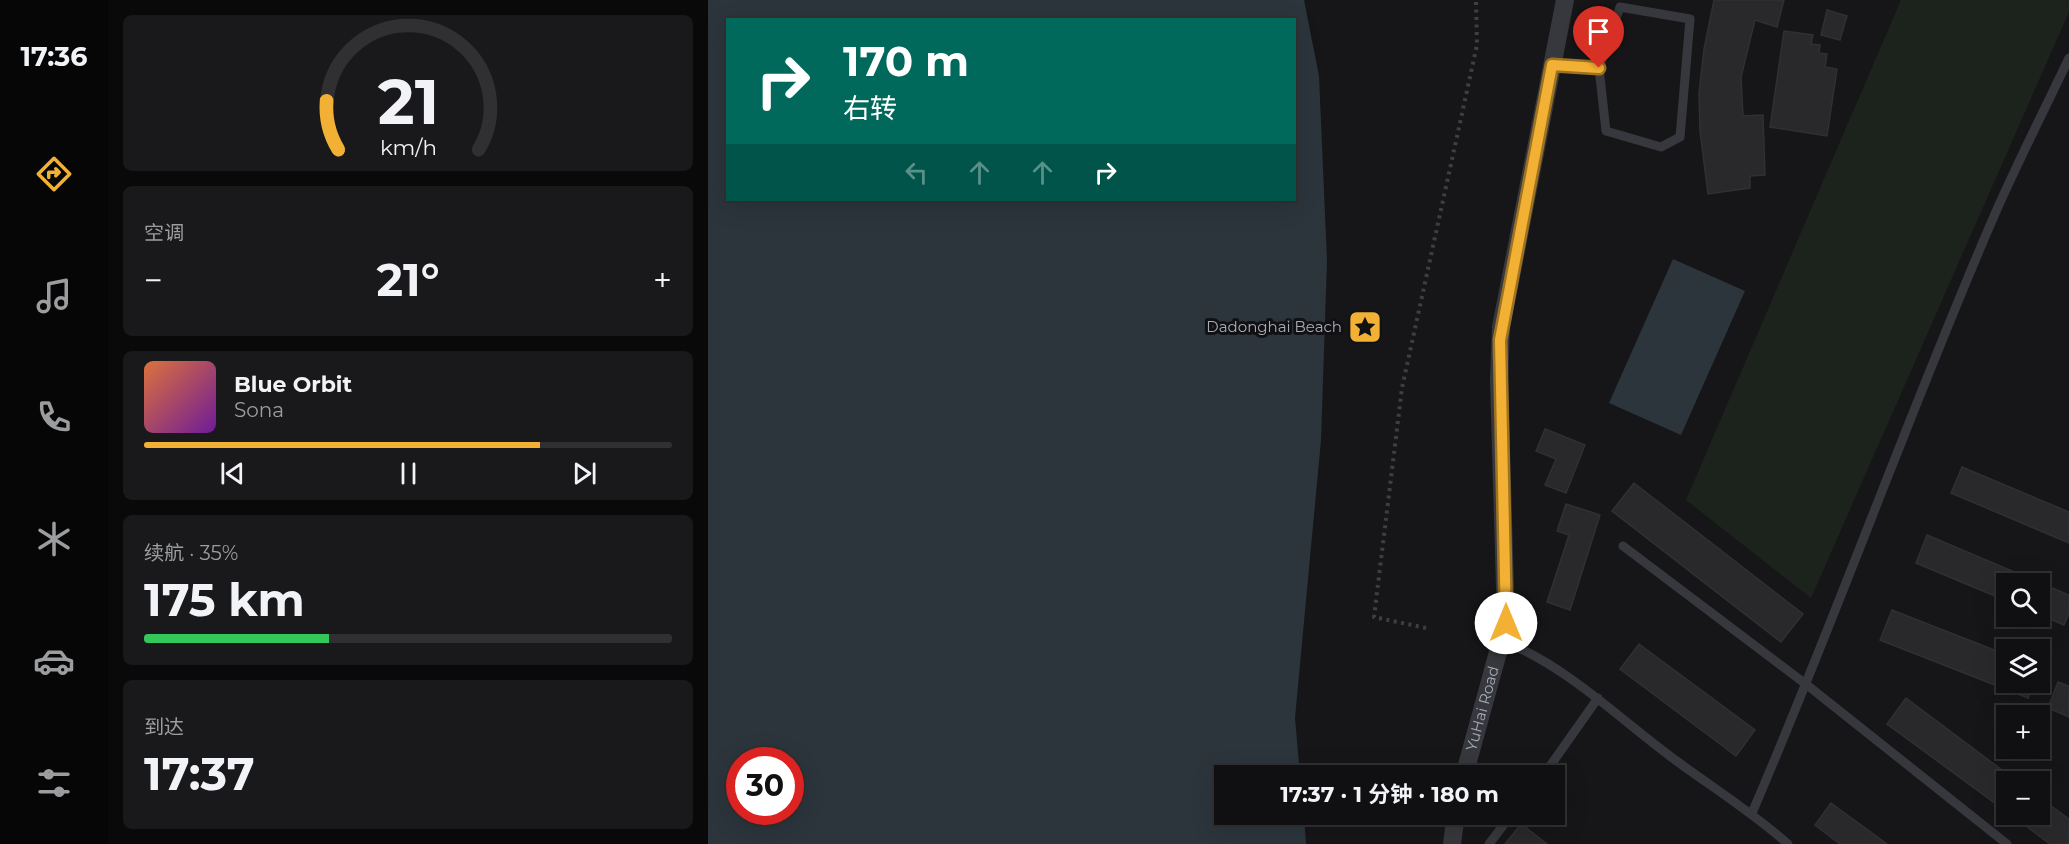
<!DOCTYPE html>
<html lang="zh">
<head>
<meta charset="utf-8">
<style>
  body { margin:0; font-family:Montserrat,"Noto Sans SC",sans-serif; background:#19191b; color:#f1f3f6; height:100vh; display:flex; flex-direction:column; font-size:22px; white-space:nowrap }
  * { box-sizing:border-box; margin:0 }
  p { font-size:20px; color:#9c9d9f }
  .icon { flex:none; width:33px; height:33px; fill:none; stroke:currentColor; stroke-width:2; stroke-linecap:round; stroke-linejoin:round }
  .map { position:relative; flex:1; overflow:hidden }
  .side { display:flex; flex-direction:column; gap:15px; padding:15px; background:#09090a; width:600px }
  .side>* { flex:none }
  .guide { position:absolute; left:18px; top:18px; width:570px; height:183px; border-radius:0px; box-shadow:0 6px 24px #0002,0 0 0 2px #303032; background:#00695c; color:#fff; overflow:hidden }
  .controls { position:absolute; left:1288px; top:573px; display:grid; gap:12px }
  .controls a { display:grid; place-items:center; width:54px; height:54px; border-radius:0px; background:#101012; box-shadow:0 6px 24px #0002,0 0 0 2px #303032; font-size:30px }
  .speed { position:absolute; left:18px; top:747px; display:flex; gap:12px; font-size:30px; font-weight:700; text-align:center }
  .speed>* { display:grid; place-content:center; width:78px; height:78px; border-radius:50%; background:#101012; box-shadow:0 6px 24px #0002,0 0 0 2px #303032; line-height:1 }
  .speed .limit { border:9px solid #d22; background:#fff; color:#111 }
  .pin { position:absolute; display:grid; place-items:center; width:51px; height:51px; color:#fff; margin:-62px -26px; border-radius:50% 50% 50% 0; rotate:-45deg; box-shadow:0 0 6px #0007 }
  .pin .icon { rotate:45deg }
  .me { position:absolute; width:66px; margin:-33px; rotate:0deg; stroke-linejoin:round; filter:drop-shadow(0 0 4px #0008) }
  .turn { display:flex; align-items:center; gap:21px; height:126px; padding:0 18px; font-size:27px }
  .turn .icon { width:78px; height:78px; stroke-width:2.5 }
  .turn b { display:block; font-size:42px; line-height:51px }
  .lanes { display:flex; align-items:center; height:57px; padding:0 18px; background:#0003; justify-content:center; gap:30px; direction:ltr }
  .lanes .off { opacity:.35 }
  .big { font-size:45px; font-weight:700; line-height:1.1 }
  .side .card { flex:1; display:flex; flex-direction:column; justify-content:center; gap:9px; min-width:0; padding:0 21px; border-radius:9px; background:#19191b }
  .side .dial { align-items:center; gap:0 }
  .dial svg { height:156px; overflow:visible; fill:none; stroke:#303032; stroke-width:7; stroke-linecap:round; text-anchor:middle }
  .dial text { fill:#f1f3f6; stroke:none }
  .song { display:flex; align-items:center; gap:18px }
  .cover { width:72px; height:72px; border-radius:9px; background:linear-gradient(135deg,hsl(20 70% 55%),hsl(280 70% 35%)) }
  .played { height:6px; border-radius:3px; background:linear-gradient(90deg,#f2b134 75%,#303032 75%) }
  .keys { display:flex; justify-content:space-around; direction:ltr }
  .heat { display:flex; justify-content:space-between; align-items:center; font-size:33px; direction:ltr }
  .charge { height:9px; border-radius:4px; background:linear-gradient(90deg,#34c759 35%,#303032 0) }
  .trip { position:absolute; left:506px; top:765px; width:351px; height:60px; border-radius:0px; background:#101012; box-shadow:0 6px 24px #0002,0 0 0 2px #303032; font-weight:700; line-height:60px; text-align:center }
  main { display:flex; flex:1; min-height:0 }
  .tabs { display:flex; flex-direction:column; width:108px; justify-content:space-around; align-items:center; background:#060607; color:#9c9d9f }
  .tabs .icon { width:42px; height:42px }
  .tabs .active { color:#f2b134 }
  .tabs b { font-size:27px; color:#f1f3f6 }
  .map>svg:first-child { display:block }
  .green { fill:#1c231d }
  .water { fill:#2c353c; fill-rule:evenodd }
  .building { fill:#29292c; stroke:#303034; stroke-width:1.5 }
  .lines { fill:none; stroke-linecap:round; stroke-linejoin:round }
  .path { stroke:#3d3f44; stroke-width:4; stroke-dasharray:3 4.5; stroke-linecap:butt }
  .service { stroke:#37383d; stroke-width:9 }
  .minor { stroke:#37383d; stroke-width:18 }
  .route-casing { stroke:#9d7322; stroke-width:15 }
  .route { stroke:#f2b134; stroke-width:10 }
  .labels { text-anchor:middle; stroke-width:6; stroke-linejoin:round; paint-order:stroke }
  .poi-label { font-size:15px; fill:#a8adb8; stroke:#111113; text-anchor:end }
  .street-label { font-size:15px; fill:#a8adb8; stroke:#111113 }
</style>
</head>
<body>
<main>
<nav class="tabs">
<b>17:36</b>
<svg class="icon active" aria-label="directions" viewBox="0 0 24 24"><path d="M12 3l9 9-9 9-9-9zM9 14v-3h6M13 9l2 2-2 2"/></svg>
<svg class="icon" aria-label="music" viewBox="0 0 24 24"><path d="M9 18V5l10-2v13"/><circle cx="6" cy="18" r="3"/><circle cx="16" cy="16" r="3"/></svg>
<svg class="icon" aria-label="phone" viewBox="0 0 24 24"><path d="M5 4h4l2 5-3 2q2 4 5 5l2-3 5 2v4C11 20 4 13 5 4z"/></svg>
<svg class="icon" aria-label="climate" viewBox="0 0 24 24"><path d="M12 3v18M4 7l16 10M4 17L20 7"/></svg>
<svg class="icon" aria-label="car" viewBox="0 0 24 24"><path d="M5 17H2v-5l4-1 3-4h7l3 4 3 1v5h-3M9 17h6M6 11h13"/><circle cx="7" cy="17" r="2"/><circle cx="17" cy="17" r="2"/></svg>
<svg class="icon" aria-label="filters" viewBox="0 0 24 24"><path d="M4 7h16M4 17h16"/><circle cx="9" cy="7" r="2"/><circle cx="15" cy="17" r="2"/></svg>
</nav>
<section class="side">
<div class="card dial"><svg viewBox="0 0 100 80">
<path d="M14 69A42 42 0 1 1 86 69"/>
<path d="M14 69A42 42 0 0 1 8 44" stroke="#f2b134"/>
<text x="50" y="56" font-size="32" font-weight="700">21</text>
<text x="50" y="72" font-size="11">km/h</text>
</svg></div>
<div class="card"><p>空调</p>
<div class="heat"><a>−</a><b class="big">21°</b><a>+</a></div>
</div>
<div class="card">
<div class="song"><i class="cover"></i><div><b>Blue Orbit</b><p>Sona</p></div></div>
<div class="played"></div>
<div class="keys"><svg class="icon" aria-label="previous" viewBox="0 0 24 24"><path d="M18 5L8 12l10 7zM5 5v14"/></svg><svg class="icon" aria-label="pause" viewBox="0 0 24 24"><path d="M8 5v14M16 5v14"/></svg><svg class="icon" aria-label="next" viewBox="0 0 24 24"><path d="M6 5l10 7-10 7zM19 5v14"/></svg></div>
</div>
<div class="card"><p>续航 · 35%</p><b class="big">175 km</b><div class="charge"></div></div>
<div class="card"><p>到达</p><b class="big">17:37</b></div>
</section>
<div class="map">
<svg width="1361" height="844" viewBox="0 0 1361 844">
  <rect width="100%" height="100%" fill="#161618"/>
  <path class="green" d="M1193,0H1361V12L1103,598L978,500Z"/>
  <path class="water" d="M0,0H596L611,76L619,261L613,440L587,718L592,775L516,776V814L596,815L598,844H0ZM20,20H586V200H20ZM32,760H82V812H32Z
    M965,259L1037,291L973,435L901,403Z"/>
  <path class="building" d="M1006,0H1076L1069,27L1047,20L1033,77L1035,116L1055,115L1057,175L1042,176V188L1000,194L992,131L991,93L996,49Z
    M1119,10L1139,16L1132,40L1113,35Z
    M1076,31L1105,35L1103,44L1112,45L1111,53L1119,54L1117,67L1129,69L1119,136L1062,127Z
    M837,429L877,445L858,493L837,485L848,459L828,451Z
    M1254,467L1361,512V543L1243,493Z
    M926,483L1095,614L1073,642L904,511Z
    M858,504L892,515L862,610L839,602L861,535L849,531Z
    M1219,535L1361,595V613L1356,625L1332,615V584H1299V601L1208,563Z
    M1184,610L1299,655V682H1327L1320,698L1172,640Z
    M931,644L1047,730L1028,756L912,669Z
    M1350,682L1361,686V717L1340,708Z
    M1198,698L1310,782H1299V812L1179,724Z
    M1332,798L1361,819V844H1342L1302,814H1332Z
    M1123,803L1179,844H1132L1107,825Z
    M813,824L839,844H797Z"/>
  <g class="lines">
    <path class="path" d="M718,628L666,617L694,388L769,45L768,0"/>
    <path class="service" d="M844,65L891,68L898,131L953,147L972,137L982,19L912,7L891,68
      M915,546L1099,685L1299,844
      M793,640C861,667 911,719 970,762C1007,789 1045,813 1080,844
      M835,776L890,698
      M1044,813C1128,618 1199,418 1283,223C1307,167 1335,113 1361,58
      M781,844L804,814"/>
    <g class="minor">
      <path id="s1" d="M756,776L798,623L791,380L793,327L857,0"/>
      <path d="M744,844L748,814"/>
    </g>
  </g>
  <g class="lines">
    <g class="route-casing">
      <path id="route" d="M798,623L792,340L844,65L891,68"/>
    </g>
    <use href="#route" class="route"/>
  </g>
  <defs>
    <g id="sight-square" transform="scale(1.725)"><rect x="-9" y="-9" width="18" height="18" rx="4" fill="#f2b134" stroke="#111113"/><path d="M0-6L1.8-2.2L6-1.7L2.9 1.2L3.7 5.4L0 3.3L-3.7 5.4L-2.9 1.2L-6-1.7L-1.8-2.2Z" fill="#111"/></g>
  </defs>
  <g fill-rule="evenodd">
    <use href="#sight-square" x="657" y="327"/>
  </g>
  <g class="labels">
    <g class="poi-label">
      <text x="634" y="332">Dadonghai Beach</text>
    </g>
    <g class="street-label">
      <text dy="5" stroke="none"><textPath href="#s1" startOffset="70">YuHai Road</textPath></text>
    </g>
  </g>
</svg>
<div class="controls">
<a><svg class="icon" aria-label="search" viewBox="0 0 24 24"><circle cx="10" cy="10" r="6"/><path d="M15 15l6 6"/></svg></a>
<a><svg class="icon" aria-label="layers" viewBox="0 0 24 24"><path d="M12 4l9 5-9 5-9-5zM3 14l9 5 9-5"/></svg></a>
<a>+</a>
<a>−</a>
</div>
<div class="speed"><div class="limit">30</div></div>
<div class="pin" style="left:891px;top:68px;background:#d93025"><svg class="icon" aria-label="arrive" viewBox="0 0 24 24"><path d="M6 21V4h12l-3 4 3 4H6"/></svg></div>
<svg class="me" style="left:798px;top:623px" viewBox="-20 -20 40 40"><circle r="19" fill="#fff"/><path d="M0-13L10 11 0 6-10 11z" fill="#f2b134"/></svg>
<div class="trip">17:37 · 1 分钟 · 180 m</div>
<div class="guide">
<div class="turn"><svg class="icon" aria-label="right" viewBox="0 0 24 24"><path d="M7 20v-9h11M14 6l5 5-5 5"/></svg><div><b>170 m</b>右转</div></div>
<div class="lanes"><svg class="icon off" aria-label="left" viewBox="0 0 24 24"><path d="M17 20v-9H6M10 6l-5 5 5 5"/></svg><svg class="icon off" aria-label="ahead" viewBox="0 0 24 24"><path d="M12 20V5M6 11l6-6 6 6"/></svg><svg class="icon off" aria-label="ahead" viewBox="0 0 24 24"><path d="M12 20V5M6 11l6-6 6 6"/></svg><svg class="icon" aria-label="right" viewBox="0 0 24 24"><path d="M7 20v-9h11M14 6l5 5-5 5"/></svg></div>
</div>
</div>
</main>
</body>
</html>
